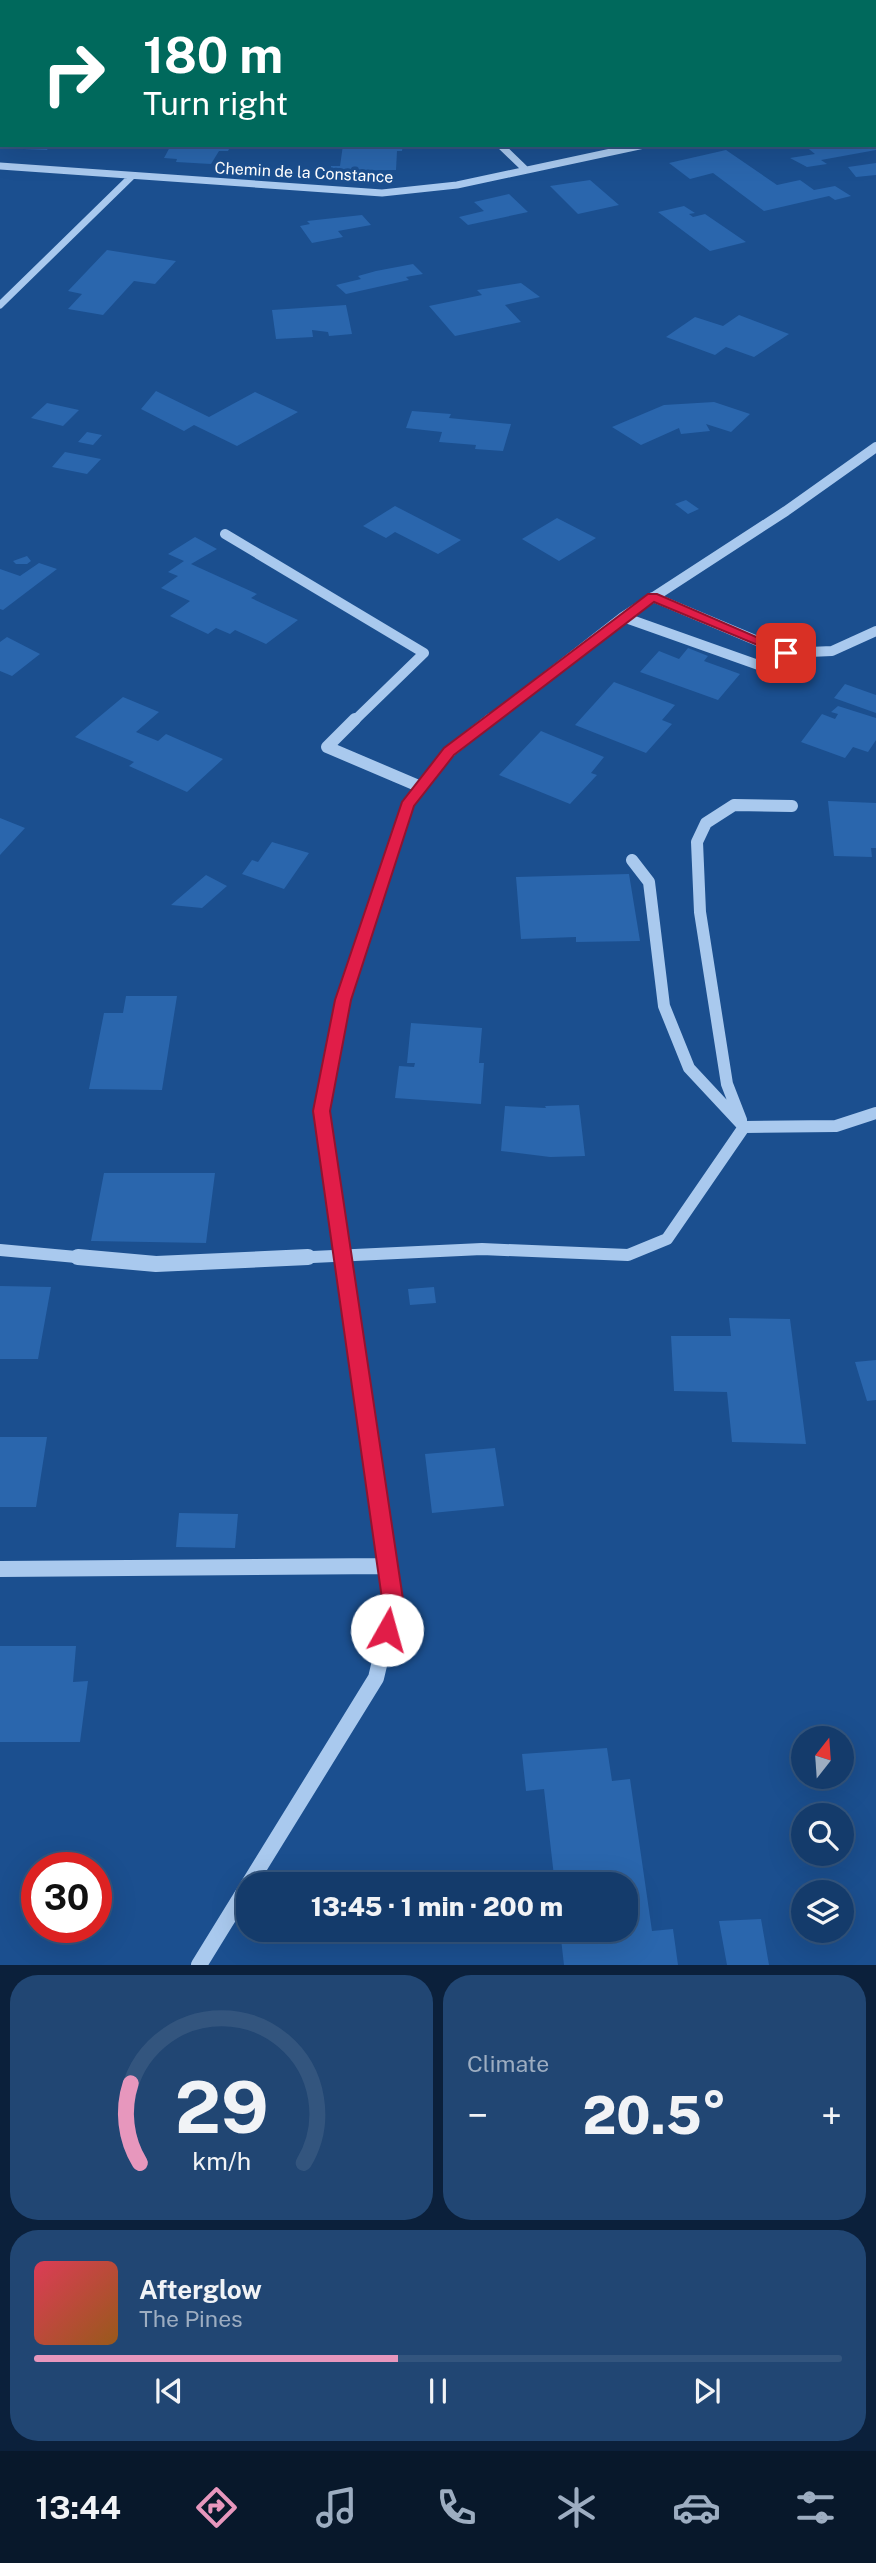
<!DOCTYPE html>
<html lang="en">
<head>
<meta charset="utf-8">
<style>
  body { margin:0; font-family:"Public Sans",sans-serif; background:#214673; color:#f1f3f6; height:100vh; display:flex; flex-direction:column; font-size:26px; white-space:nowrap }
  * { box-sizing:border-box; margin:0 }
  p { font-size:23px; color:#9dadc1 }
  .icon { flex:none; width:38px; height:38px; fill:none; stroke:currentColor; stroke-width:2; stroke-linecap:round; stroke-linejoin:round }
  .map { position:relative; height:1965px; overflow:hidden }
  .sheet { display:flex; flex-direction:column; gap:10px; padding:10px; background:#0b203b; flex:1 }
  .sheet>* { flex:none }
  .top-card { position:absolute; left:0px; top:0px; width:877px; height:147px; box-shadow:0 7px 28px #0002,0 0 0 2px #33557e; background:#00695c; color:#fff; overflow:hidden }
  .needle { width:46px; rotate:17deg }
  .fabs { position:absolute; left:791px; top:1726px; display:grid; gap:14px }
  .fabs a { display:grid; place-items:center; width:63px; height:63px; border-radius:50%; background:#143b6b; box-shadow:0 7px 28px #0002,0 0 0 2px #33557e; font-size:35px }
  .speed { position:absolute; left:21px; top:1852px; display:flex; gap:14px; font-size:35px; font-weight:700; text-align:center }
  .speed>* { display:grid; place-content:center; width:91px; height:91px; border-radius:50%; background:#143b6b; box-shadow:0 7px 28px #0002,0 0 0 2px #33557e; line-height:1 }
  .speed .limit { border:10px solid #d22; background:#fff; color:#111 }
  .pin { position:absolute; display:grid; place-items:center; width:60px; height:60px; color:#fff; margin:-30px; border-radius:14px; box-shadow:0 4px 10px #0006 }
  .me { position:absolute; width:77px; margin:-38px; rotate:7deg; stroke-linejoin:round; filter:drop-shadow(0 0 5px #0008) }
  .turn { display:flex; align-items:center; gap:24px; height:147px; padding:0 28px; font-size:32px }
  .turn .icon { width:91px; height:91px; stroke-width:2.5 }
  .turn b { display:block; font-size:49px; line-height:60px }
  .big { font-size:52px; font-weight:800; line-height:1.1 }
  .sheet .card { flex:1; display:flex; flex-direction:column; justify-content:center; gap:10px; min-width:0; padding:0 24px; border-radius:28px; background:#214673 }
  .sheet .dial { align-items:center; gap:0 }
  .dial svg { height:182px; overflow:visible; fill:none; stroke:#33557e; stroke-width:7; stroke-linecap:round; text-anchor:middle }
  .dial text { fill:#f1f3f6; stroke:none }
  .song { display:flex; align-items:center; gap:21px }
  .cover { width:84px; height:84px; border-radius:10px; background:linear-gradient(135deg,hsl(350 70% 55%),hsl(30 70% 35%)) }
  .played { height:7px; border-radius:4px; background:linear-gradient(90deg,#e797bd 45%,#33557e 45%) }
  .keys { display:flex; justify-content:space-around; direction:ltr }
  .heat { display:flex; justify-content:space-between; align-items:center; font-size:38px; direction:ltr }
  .sheet .tiles { flex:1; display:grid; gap:10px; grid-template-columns:1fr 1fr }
  .card:last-child { grid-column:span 2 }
  .trip { position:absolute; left:236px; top:1872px; width:402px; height:70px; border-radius:28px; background:#143b6b; box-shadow:0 7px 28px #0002,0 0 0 2px #33557e; font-weight:800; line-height:70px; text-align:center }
  .tab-bar { display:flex; height:112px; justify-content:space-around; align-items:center; background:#08182b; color:#9dadc1 }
  .tab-bar .icon { width:49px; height:49px }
  .tab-bar .on { color:#e797bd }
  .tab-bar b { font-size:32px; color:#f1f3f6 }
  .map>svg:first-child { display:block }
  .building { fill:#2a66ad }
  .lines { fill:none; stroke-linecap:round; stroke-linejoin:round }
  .minor-far3 { stroke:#a9c9ee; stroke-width:7 }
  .minor-far2 { stroke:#a9c9ee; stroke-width:10 }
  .minor-far1 { stroke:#a9c9ee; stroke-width:12 }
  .minor { stroke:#a9c9ee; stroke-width:16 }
  .route { fill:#e11d48; stroke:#92132f; stroke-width:2 }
  .labels { text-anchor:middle; stroke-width:7; stroke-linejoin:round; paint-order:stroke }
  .far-street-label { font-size:16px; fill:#fff; stroke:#1b4f8f }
</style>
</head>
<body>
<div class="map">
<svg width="876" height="1965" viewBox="0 0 876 1965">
  <rect width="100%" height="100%" fill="#1b4f8f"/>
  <path class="building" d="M0,145H50L47,150L0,148Z
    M171,145H231L228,151H219L211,164L176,162L177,159L164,158Z
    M343,145H403L402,151H397L396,170L331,171V166H340Z
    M804,145H876V150L821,160L827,164L807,167L790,158L815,154Z
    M726,150L777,185L800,180L814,190L835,186L851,196L835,200L829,196L764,211L713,173L690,179L669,163Z
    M876,163V175L856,177L848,167Z
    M590,180L619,205L578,214L550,186Z
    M509,194L528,212L468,225L459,217L484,211L474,202Z
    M684,206L695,213L689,214L693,217L705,214L746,242L710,251L658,212Z
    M362,215L371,225L338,231L343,237L312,243L300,226L310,224L307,221Z
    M107,250L176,261L155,284L134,281L103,315L68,309L82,294L68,291Z
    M413,264L423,274L406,277L409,280L346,294L336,285L361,279L358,276L376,271Z
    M521,283L540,297L505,305L521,322L455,336L429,306L482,295L477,290Z
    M346,305L352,334L329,336L328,332L312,330L313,337L276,339L272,310Z
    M739,315L789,334L754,357L726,347L715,355L666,337L695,317L723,326Z
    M156,391L209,417L255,392L298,412L237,446L194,425L184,431L141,409Z
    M714,402L750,414L731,432L706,424L710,431L681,434L679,428L641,445L612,427L664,405Z
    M47,403L79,410L63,426L31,418Z
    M412,411L451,414L449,418L511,424L503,451L475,449L476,445L439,442L442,432L406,428Z
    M87,432L102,435L93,445L78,442Z
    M65,452L101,459L87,474L52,467Z
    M686,500L699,509L688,514L675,504Z
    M395,506L461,540L438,554L395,532L386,538L363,526Z
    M557,518L596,538L559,561L522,539Z
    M195,537L217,549L191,564L257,594L251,598L298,620L266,644L235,630L230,634L216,628L208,634L170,616L190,601L161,588L178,576L168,572L184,561L168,554Z
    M27,556L31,561L27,564H16L13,561Z
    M39,563L57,569L3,610L0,609V569L20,576Z
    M7,637L40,654L12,676L0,671V642Z
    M688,648L708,656L704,661L740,674L718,700L640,672L659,651L679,659Z
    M614,682L675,705L662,720L672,724L646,753L575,725Z
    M845,684L876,695V713L834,698Z
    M123,697L159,712L136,732L158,741L166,734L223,759L187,792L129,766L134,762L75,737Z
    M838,706L876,718V740L868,752L853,747L845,758L801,742L822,714L835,719L838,714L831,712Z
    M541,731L604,757L591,773L597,775L570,804L499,775Z
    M828,801L876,803V848H871L872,857L834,856Z
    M0,818L25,828L0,855Z
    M272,842L309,853L284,889L242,874L252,860L258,862Z
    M629,874L640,941L576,942V937L521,939L516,877Z
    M206,875L227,886L202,908L171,905Z
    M126,996H177L162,1090L89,1089L104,1013H123Z
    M411,1023L482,1028L479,1063H484L481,1104L395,1098L399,1066L414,1067L415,1063H407Z
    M579,1105L585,1156L550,1157L501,1151L505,1106L546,1108L545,1106Z
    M104,1173H215L206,1243L91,1241Z
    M0,1286L51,1287L38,1359H0Z
    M434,1287L436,1303L410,1305L408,1289Z
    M729,1318L790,1319L806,1444L732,1442L727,1392L674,1391L671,1336H731Z
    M876,1360V1400L867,1401L855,1362Z
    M0,1437H47L36,1507H0Z
    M495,1448L504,1506L432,1513L425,1454Z
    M179,1513L238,1514L235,1548L176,1547Z
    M0,1646H76L73,1682L88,1681L80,1742H0Z
    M607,1748L612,1781L630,1779L652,1931L673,1929L678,1965H564L560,1930H626V1885H555L544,1789L526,1791L522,1754Z
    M761,1919L769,1965H727L719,1921Z"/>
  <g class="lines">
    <path class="minor-far3" d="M500,145L526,170
      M0,166L382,193L457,185L644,145
      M0,305L132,176"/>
    <path class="minor-far2" d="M225,534L424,653L354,721
      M653,597L786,653L832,651L876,631
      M623,617L792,677
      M489,721L623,617L786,511L876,447"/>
    <path class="minor-far1" d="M355,719L327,747L421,787
      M632,860L649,882L664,1006L689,1068L744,1127L836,1126L876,1113
      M741,1120L727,1084L700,912L697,842L706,823L734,805L792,806
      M0,1250L98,1259
      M270,1259L482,1249L628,1255L667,1239L744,1127
      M342,1259L321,1111L343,1000L407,805L449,752L491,719"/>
    <path class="minor" d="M78,1257L156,1264L308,1257
      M0,1569L387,1566
      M199,1965L376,1678L393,1606L342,1257"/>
  </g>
  <path class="route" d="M648,594H657L793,653L782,655L654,602L454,755L414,806L351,1000L330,1111L404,1606L395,1637L387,1640L380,1637L377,1630L383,1606L313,1111L335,1000L402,802L444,748Z"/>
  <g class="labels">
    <g class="far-street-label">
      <text transform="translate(304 172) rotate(3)" y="6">Chemin de la Constance</text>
    </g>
  </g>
</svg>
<div class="fabs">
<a><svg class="needle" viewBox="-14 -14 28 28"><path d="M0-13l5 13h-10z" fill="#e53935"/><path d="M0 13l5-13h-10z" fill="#9dadc1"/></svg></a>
<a><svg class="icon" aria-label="search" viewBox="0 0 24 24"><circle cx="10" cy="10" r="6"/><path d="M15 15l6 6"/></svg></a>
<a><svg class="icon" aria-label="layers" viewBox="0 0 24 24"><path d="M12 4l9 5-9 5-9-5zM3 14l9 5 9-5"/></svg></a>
</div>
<div class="speed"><div class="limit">30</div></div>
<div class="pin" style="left:786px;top:653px;background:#d93025"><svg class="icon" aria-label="arrive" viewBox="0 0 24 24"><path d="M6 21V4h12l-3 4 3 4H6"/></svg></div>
<svg class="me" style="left:387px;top:1630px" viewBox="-20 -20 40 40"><circle r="19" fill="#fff"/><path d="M0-13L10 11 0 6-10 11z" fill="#e11d48"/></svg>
<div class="trip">13:45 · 1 min · 200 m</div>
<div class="top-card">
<div class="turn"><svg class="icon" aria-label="right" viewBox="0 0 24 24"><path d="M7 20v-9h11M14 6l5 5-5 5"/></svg><div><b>180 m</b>Turn right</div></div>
</div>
</div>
<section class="sheet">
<div class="tiles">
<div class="card dial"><svg viewBox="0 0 100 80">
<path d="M14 69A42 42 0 1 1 86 69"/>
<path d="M14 69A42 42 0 0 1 10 34" stroke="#e797bd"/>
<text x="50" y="56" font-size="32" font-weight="700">29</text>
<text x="50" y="72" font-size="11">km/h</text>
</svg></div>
<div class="card"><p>Climate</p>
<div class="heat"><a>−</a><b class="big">20.5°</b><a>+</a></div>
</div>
<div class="card">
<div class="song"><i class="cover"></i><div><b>Afterglow</b><p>The Pines</p></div></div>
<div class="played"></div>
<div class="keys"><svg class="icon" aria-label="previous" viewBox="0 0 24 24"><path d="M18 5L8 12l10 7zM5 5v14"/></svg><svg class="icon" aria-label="pause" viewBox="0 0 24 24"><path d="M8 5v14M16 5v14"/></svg><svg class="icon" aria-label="next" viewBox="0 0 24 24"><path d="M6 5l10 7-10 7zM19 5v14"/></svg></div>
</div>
</div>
</section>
<nav class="tab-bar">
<b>13:44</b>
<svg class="icon on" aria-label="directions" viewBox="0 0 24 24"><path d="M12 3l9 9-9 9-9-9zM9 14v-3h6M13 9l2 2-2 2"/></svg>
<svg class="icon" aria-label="music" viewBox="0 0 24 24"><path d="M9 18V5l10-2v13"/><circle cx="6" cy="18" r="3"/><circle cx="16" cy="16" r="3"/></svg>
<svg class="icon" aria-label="phone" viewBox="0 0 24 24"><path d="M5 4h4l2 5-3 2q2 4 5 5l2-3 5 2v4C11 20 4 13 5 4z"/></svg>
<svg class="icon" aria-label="climate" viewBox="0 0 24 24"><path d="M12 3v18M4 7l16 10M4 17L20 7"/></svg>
<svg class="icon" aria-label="car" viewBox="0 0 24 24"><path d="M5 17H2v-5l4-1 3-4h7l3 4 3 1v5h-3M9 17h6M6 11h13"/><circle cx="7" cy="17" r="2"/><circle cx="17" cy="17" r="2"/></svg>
<svg class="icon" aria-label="filters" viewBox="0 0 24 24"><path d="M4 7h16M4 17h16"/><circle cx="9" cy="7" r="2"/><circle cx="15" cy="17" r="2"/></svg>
</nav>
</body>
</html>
